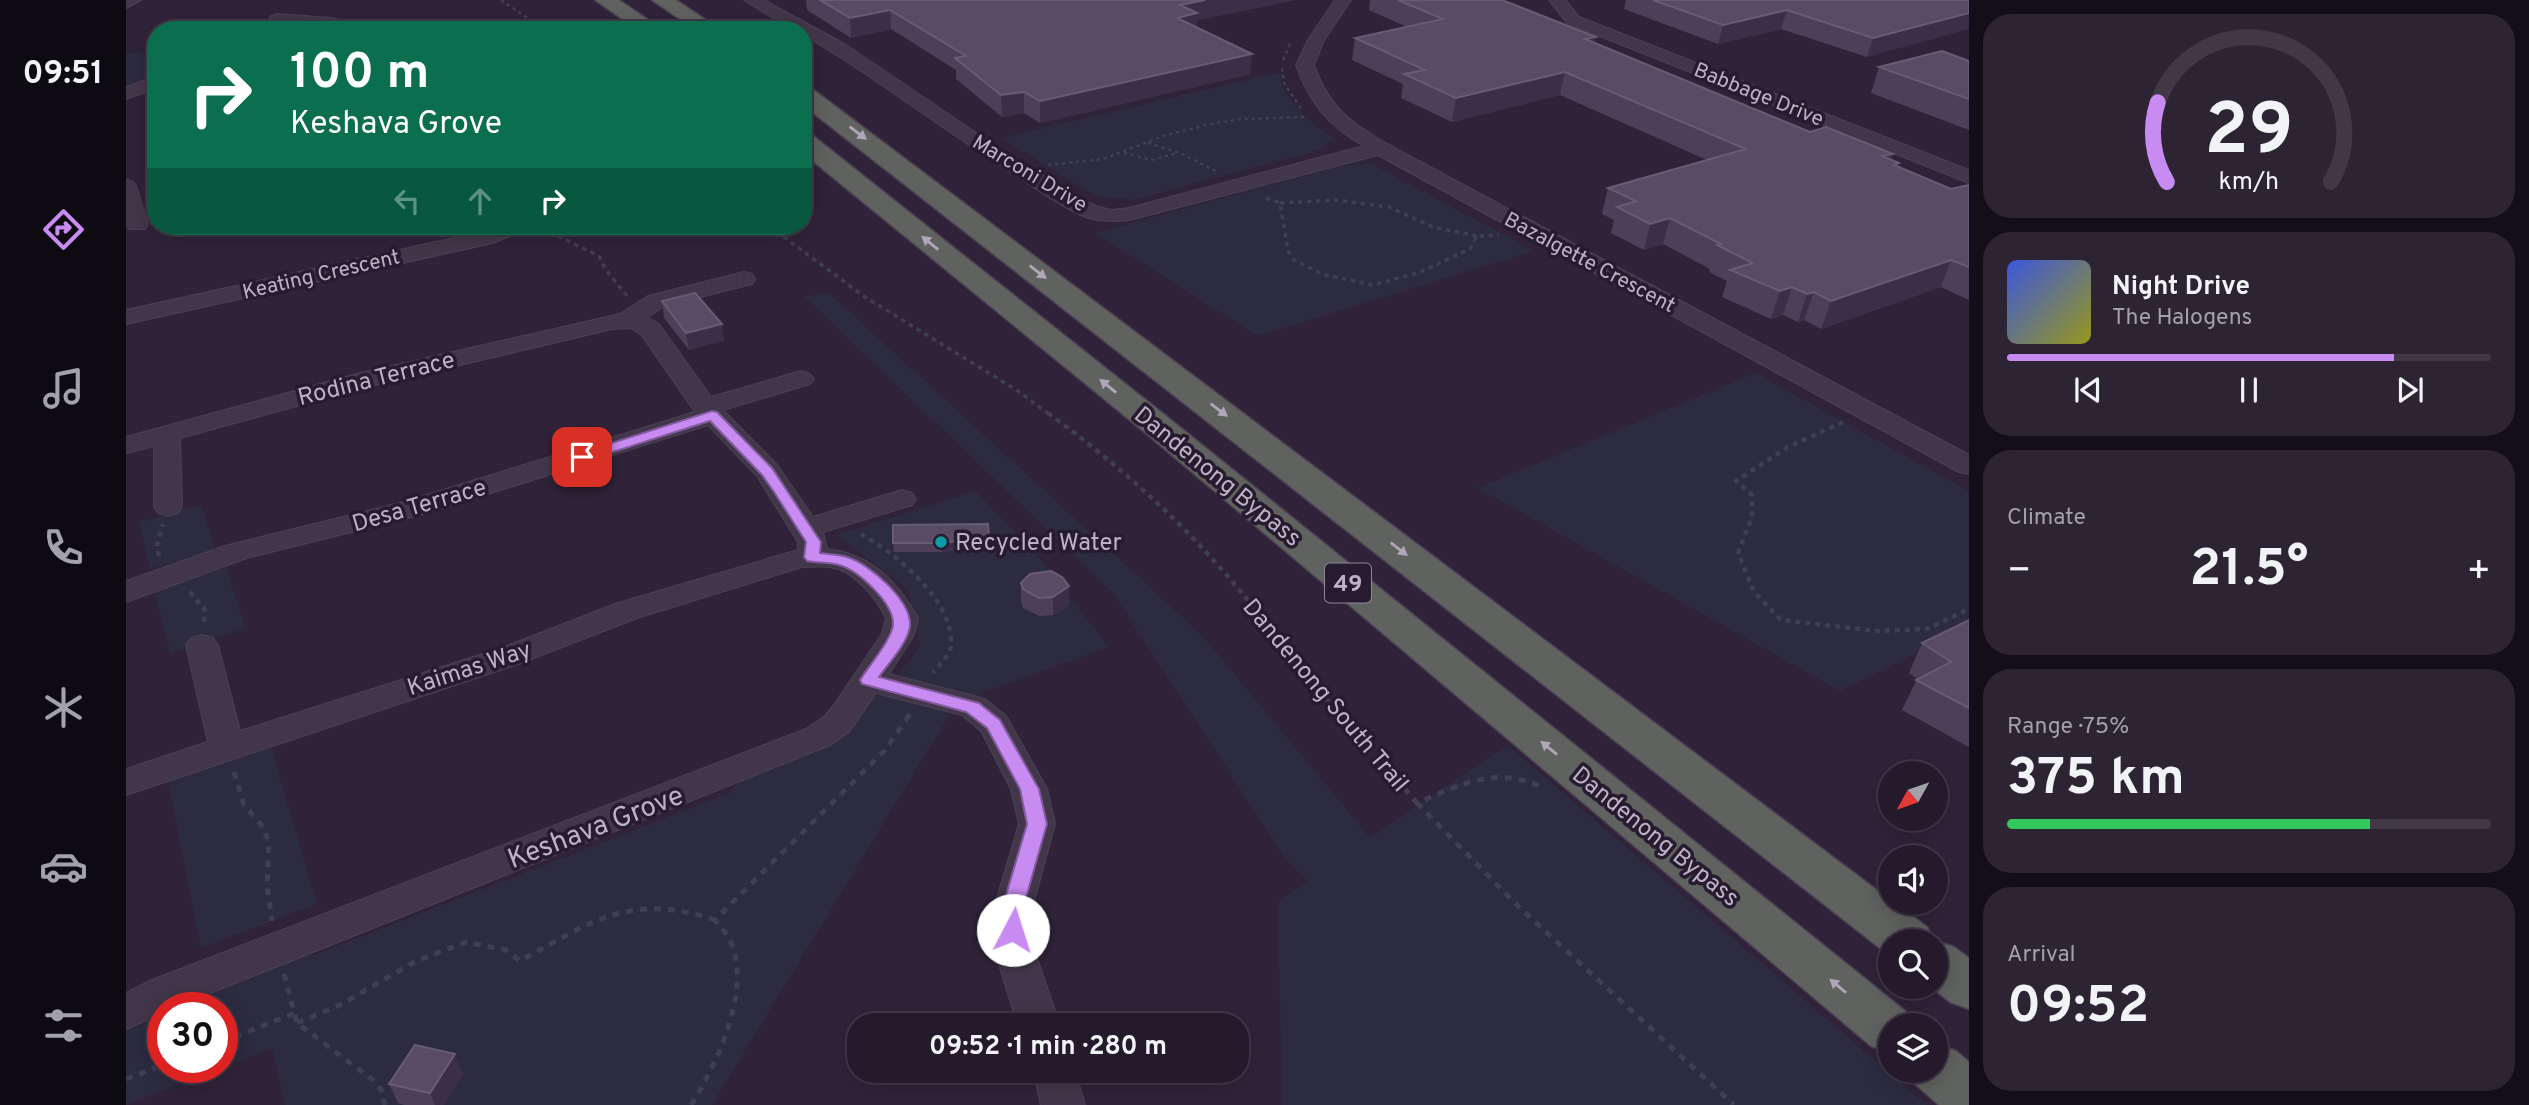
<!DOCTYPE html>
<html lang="en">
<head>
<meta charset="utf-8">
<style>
  body { margin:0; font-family:Overpass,sans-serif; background:#2c2333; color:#f1f3f6; height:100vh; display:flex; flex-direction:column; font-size:26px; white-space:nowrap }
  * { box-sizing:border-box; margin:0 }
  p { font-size:23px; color:#a3a1a9 }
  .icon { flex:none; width:38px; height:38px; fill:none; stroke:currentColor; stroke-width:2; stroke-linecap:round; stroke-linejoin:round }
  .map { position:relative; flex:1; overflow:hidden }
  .details { display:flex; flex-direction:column; gap:14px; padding:14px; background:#140e18; width:560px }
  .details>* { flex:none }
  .banner { position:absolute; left:21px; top:21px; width:665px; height:214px; border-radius:28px; box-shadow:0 4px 18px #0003,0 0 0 2px #413847; background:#0b6e4f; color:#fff; overflow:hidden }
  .needle { width:46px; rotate:230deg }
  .buttons { position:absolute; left:1752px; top:761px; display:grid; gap:14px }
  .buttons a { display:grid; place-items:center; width:70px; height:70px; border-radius:50%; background:#241a2b; box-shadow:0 4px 18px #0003,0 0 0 2px #413847; font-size:35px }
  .speed { position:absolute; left:21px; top:992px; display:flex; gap:14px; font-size:35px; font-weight:700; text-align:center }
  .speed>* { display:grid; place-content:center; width:91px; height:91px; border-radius:50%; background:#241a2b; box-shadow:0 4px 18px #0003,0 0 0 2px #413847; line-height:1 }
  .speed .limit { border:10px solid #d22; background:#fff; color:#111 }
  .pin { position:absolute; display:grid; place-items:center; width:60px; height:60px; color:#fff; margin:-30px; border-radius:14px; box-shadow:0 4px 10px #0006 }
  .me { position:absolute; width:77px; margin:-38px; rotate:5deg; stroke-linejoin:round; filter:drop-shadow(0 0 5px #0008) }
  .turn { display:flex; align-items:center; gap:24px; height:147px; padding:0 28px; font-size:32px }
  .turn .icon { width:91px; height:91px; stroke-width:2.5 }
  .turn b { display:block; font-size:49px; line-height:60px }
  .lanes { display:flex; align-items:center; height:66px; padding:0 28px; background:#0003; justify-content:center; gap:35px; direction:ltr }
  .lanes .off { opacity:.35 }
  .big { font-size:52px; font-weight:700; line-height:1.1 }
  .details .card { flex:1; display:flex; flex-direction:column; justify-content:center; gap:10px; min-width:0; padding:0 24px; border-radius:28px; background:#2c2333 }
  .details .dial { align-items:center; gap:0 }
  .dial svg { height:182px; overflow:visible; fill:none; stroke:#413847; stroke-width:7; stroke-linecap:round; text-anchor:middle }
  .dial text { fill:#f1f3f6; stroke:none }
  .song { display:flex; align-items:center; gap:21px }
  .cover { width:84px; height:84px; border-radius:10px; background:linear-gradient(135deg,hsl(230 70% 55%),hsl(60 70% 35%)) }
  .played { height:7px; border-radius:4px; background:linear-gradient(90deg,#c88bf2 80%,#413847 80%) }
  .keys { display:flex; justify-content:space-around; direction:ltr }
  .heat { display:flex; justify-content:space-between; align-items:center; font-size:38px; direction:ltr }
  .charge { height:10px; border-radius:5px; background:linear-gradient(90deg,#34c759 75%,#413847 0) }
  .trip { position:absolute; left:721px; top:1013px; width:402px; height:70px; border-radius:28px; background:#241a2b; box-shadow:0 4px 18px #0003,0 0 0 2px #413847; font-weight:700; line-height:70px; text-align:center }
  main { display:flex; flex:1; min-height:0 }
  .dock { display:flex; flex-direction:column; width:126px; justify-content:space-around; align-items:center; background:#0e0a11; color:#a3a1a9 }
  .dock .icon { width:49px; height:49px }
  .dock .current { color:#c88bf2 }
  .dock b { font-size:32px; color:#f1f3f6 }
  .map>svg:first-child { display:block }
  .green { fill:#2d2b40; fill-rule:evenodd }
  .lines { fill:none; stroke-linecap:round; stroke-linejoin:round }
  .minor-casing { stroke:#4b4053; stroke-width:2 }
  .trunk-casing { stroke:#4a3f52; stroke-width:3 }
  .path-far3 { stroke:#3f3e53; stroke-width:2.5; stroke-dasharray:3.5 3.5; stroke-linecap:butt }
  .path-far2 { stroke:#3f3e53; stroke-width:3.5; stroke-dasharray:4.5 4.5; stroke-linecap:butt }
  .path-far1 { stroke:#3f3e53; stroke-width:4.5; stroke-dasharray:5 5; stroke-linecap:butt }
  .path { stroke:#3f3e53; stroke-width:5; stroke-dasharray:7 7; stroke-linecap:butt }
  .minor { fill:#42374a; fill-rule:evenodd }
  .trunk { fill:#60625f; fill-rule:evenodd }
  .wall { fill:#4d3f58 }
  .shaded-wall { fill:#3c2e47 }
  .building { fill:#594b64; stroke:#695b73; stroke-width:2 }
  .oneway { fill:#b0a6b7 }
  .route { fill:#c88bf2; stroke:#825a9d; stroke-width:2 }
  .culture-dot { fill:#0f9aa8; stroke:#271c2f; stroke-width:2.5 }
  .labels { text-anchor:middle; stroke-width:7; stroke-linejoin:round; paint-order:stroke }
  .far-street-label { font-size:21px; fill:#beb2c6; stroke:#271c2f }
  .shield { fill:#271c2f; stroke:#918599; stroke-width:2 }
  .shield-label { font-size:23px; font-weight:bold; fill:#beb2c6 }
  .street-label { font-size:24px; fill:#beb2c6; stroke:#271c2f }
  .poi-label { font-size:24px; fill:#beb2c6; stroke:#271c2f; text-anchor:start }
  .near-street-label { font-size:28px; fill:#beb2c6; stroke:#271c2f }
</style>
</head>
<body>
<main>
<nav class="dock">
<b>09:51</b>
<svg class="icon current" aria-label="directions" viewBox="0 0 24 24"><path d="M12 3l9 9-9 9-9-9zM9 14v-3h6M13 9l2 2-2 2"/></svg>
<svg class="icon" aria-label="music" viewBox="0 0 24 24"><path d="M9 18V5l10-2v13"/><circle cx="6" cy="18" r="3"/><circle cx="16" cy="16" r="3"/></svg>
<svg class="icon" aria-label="phone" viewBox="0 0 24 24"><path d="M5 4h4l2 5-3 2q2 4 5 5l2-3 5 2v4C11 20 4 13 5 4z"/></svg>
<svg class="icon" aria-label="climate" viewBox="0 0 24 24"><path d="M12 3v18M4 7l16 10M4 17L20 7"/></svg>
<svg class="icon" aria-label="car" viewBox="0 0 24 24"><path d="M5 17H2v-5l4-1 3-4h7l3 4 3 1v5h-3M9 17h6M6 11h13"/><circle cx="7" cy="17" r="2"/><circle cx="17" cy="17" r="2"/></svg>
<svg class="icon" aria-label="filters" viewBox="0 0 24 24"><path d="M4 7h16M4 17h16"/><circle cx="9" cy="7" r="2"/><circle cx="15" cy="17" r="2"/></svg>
</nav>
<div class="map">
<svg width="1843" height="1105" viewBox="0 0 1843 1105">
  <rect width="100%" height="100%" fill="#302339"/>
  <path class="green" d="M0,53H30V71L0,86Z
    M1154,72C1157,103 1186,123 1209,140L1201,142L1197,149L1006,200L969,196L875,138Z
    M1246,164L1408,251L1132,336L969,233L1214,166Z
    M704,294L1076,635L1244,838L1381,745L1801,1105H1156L1152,902L1182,881L1159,858L987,593L678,296Z
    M1629,373L1843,491V628L1714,691L1352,488Z
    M849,491L905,548L983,647L844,697L770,676L794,647L781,588L710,535Z
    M76,505L89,550L24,569L13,522Z
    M100,568L120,628L44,653L28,590Z
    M760,693L827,709L586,1105H159L146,1048L0,1105V1023L163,954L185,956L604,793L613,779L745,698ZM37,1008H96V1068H37Z
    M143,741L191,904L75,948L41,776Z"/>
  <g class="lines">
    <g class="minor-casing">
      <path id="minor" d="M0,0H15L0,8Z
        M618,0H638L720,45L871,147L955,199L972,207L986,210L1003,208L1238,146C1203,126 1183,103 1170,65L1182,40L1209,0H1225L1198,40L1188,65C1203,107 1223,122 1261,144L1843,455V474L1833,472L1252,155L1004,220C988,222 972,222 957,216C932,205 910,188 888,174C816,130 750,76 677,35V30H667Z
        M1423,0H1439L1453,17L1843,170V183L1441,23Z
        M151,14L205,18L243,27L245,30H213L145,22L143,19L145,16Z
        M30,76V88L0,99V87Z
        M0,180L7,182L10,186L22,224L19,229H3L0,224Z
        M372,226H400L397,231L367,243L0,324V310L360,231Z
        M618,272L626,274L629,279L626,284L538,306L521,318L533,324L585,397L675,371L684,374L688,379L684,384L597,410L651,465L687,517L776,490L786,493L790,499L786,505L697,532L701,549C745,554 771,581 792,618L788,635L763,674L859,699L880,716L921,789L929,824L907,905V930L910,955L934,1026H892L870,955L867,930L869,905L893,824L885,789L855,731L836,715L750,693L723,732L704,745L47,1008H37V1013L0,1029V993L26,980L680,729L699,716L708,705L756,634L760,618C750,598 728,570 704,567C695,566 685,567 676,567L511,618L395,663L0,795V769L82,742L60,645L65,638L76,635L87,638L92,645L114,731L373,649L489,604L672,550V542L631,476L582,425L298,514L121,558L0,602V581L99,546L278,502L569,412L515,334L504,328L486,329L241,387L54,438L56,507L52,513L42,516L32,513L28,507V446L0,453V437L235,373L494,314L522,296Z
        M907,1071H949L959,1105H915Z"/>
    </g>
    <g class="trunk-casing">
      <path id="trunk" d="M469,0H493L537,30H512Z
        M526,0H550L595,30H570Z
        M677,86L685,88L1764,900V903H1769L1801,927L1808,941H1810L1828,947L1843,958V1009L1824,1002L1805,987H1810V942H1764V956L677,105Z
        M677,133L686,135L1045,420L1783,1014L1789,1026H1764V1053L1745,1046L1021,434L677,153Z
        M1810,1044L1830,1051L1843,1062V1105H1813L1790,1085L1784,1071H1810Z"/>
    </g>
    <path class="path-far3" d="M375,0L419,30
      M1157,60L1165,42
      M1156,68L1158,83L1176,110
      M1022,143L1054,153L1092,172
      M998,153L1025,160L1052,153
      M922,165L977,159L1040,135L1089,123L1117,119L1181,117"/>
    <path class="path-far2" d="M1140,198L1154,203L1162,251L1168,260L1196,274L1246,285L1292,273L1344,249L1351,236L1373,235
      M1154,203L1210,200L1263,207L1307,227L1351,236
      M643,226L739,297L892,391L924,415
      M432,236L473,256L480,270L502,297"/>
    <path class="path-far1" d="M922,413C983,458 1039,506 1090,563C1134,612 1172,666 1215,716
      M1717,422L1662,447L1610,481L1626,495V517L1612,553L1628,592L1655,620L1751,631L1801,629L1843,609
      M735,534C769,553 829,601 825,646C824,656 812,665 807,673
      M33,556L31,544L37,524
      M64,592L79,610L78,626
      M782,716L784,714"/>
    <path class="path" d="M1214,714L1291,803C1335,784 1369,766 1416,787
      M108,772L118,805L137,827L143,843L141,886L146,921
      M1291,803L1393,907L1608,1105
      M158,974L171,1023L247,1080L255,1090L259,1105
      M171,1023L214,1005L290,961L340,942L380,950L394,961C466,921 505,892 589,920
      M96,1042L169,1013
      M1756,1065L1773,1080
      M0,1079L37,1065
      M565,1105C591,1064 629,985 602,937C599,931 593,926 589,920L759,750L784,714"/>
    <use href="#minor" class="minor"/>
    <use href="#trunk" class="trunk"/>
  </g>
  <path class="wall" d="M680,0H1169L1071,20L1070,27L1124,74L914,123L898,113L876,117L830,79V70L765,29L725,38L681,10Z
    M1244,0H1376L1470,37L1469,43L1684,132L1767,154L1765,160L1772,166L1825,189L1843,185V300L1815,287L1695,329L1678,320L1672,322L1657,315L1645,319L1596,297L1601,281L1583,272L1584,269L1537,244L1518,250L1485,233L1488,220L1476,214L1482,188L1581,160L1434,95L1326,122L1275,98L1277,84L1226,60L1229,38L1281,27L1243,10Z
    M1500,0H1843L1741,57L1655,29L1592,44L1498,9Z
    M1843,61V130L1745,93L1753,67Z
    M536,301L598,340L563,350L538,318Z
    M863,537V546L816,552H768L767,543Z
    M925,571L943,605L927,615L913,616L897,608L895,601V583Z
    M1843,620V747L1776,710L1791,679L1783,673L1796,643Z
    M337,1074L317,1105H278L272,1103L263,1084Z"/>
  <path class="shaded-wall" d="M1079,0H1169L1071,20L1070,33L1050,37L1054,5Z
    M764,10L765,29L725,38L724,18Z
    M1661,10L1655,29L1592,44L1597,25Z
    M1843,13V29L1741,57L1747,38Z
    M1470,37L1465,59L1459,39Z
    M1126,54L1124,74L914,123V101Z
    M1439,72L1434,95L1326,122L1330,98Z
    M898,92V113L876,117L875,95Z
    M1767,154L1758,179L1756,156Z
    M1544,218L1537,244L1518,250L1524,224Z
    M1825,260L1815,287L1695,329L1705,301Z
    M1666,287L1657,315L1645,319L1654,291Z
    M1688,292L1678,320L1672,322L1681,294Z
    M596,324L598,340L563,350L560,333Z
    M863,537V546L816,552V543Z
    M943,586V605L927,615V597Z
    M329,1054L337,1074L317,1105H309L304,1093Z"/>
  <path class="building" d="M694,0H1079L1054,5L1071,13L1051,18L1126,54L914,101L898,92L875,95L829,58L840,56L764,10L724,18Z
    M1272,0H1376L1470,37L1459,39L1684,132L1700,127L1767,154L1756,156L1773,163L1768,165L1825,189L1843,185V267L1825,260L1705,301L1688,292L1681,294L1666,287L1654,291L1604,270L1627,263L1591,245L1595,244L1544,218L1524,224L1491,207L1510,201L1482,188L1620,149L1439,72L1330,98L1278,74L1299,70L1229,38L1317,19Z
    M1527,0H1843V13L1747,38L1661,10L1597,25Z
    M1816,51L1843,61V99L1753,67Z
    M569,293L596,324L560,333L536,301Z
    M862,524L863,537L816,543H767V525Z
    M925,571L936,577L943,586L927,597L913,598L897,589L895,583L904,574Z
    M1843,620V708L1790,680L1825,662L1796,643Z
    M289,1045L329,1054L304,1093L263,1084Z"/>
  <defs><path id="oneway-solid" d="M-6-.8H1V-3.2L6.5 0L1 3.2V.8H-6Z" transform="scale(1.75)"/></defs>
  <g class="oneway">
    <use href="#oneway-solid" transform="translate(732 133) rotate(37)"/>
    <use href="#oneway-solid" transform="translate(804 243) rotate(-141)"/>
    <use href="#oneway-solid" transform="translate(912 272) rotate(38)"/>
    <use href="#oneway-solid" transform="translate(982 386) rotate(-141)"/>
    <use href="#oneway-solid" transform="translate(1093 410) rotate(37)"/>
    <use href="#oneway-solid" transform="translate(1273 549) rotate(38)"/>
    <use href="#oneway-solid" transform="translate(1423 748) rotate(-141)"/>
    <use href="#oneway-solid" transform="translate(1712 986) rotate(-140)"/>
  </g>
  <path class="route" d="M586,411L591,412L646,468L695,542L694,553C703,554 713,554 721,557C743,563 786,601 784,626C782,643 763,663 753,677L853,703L874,720L913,789L921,824L898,905L897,930L894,936L887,939L879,936L876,930L877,905L901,824L894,789L861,728L840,712L736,684L734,680C741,668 768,637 767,623C767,603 732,570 713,565C703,562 691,563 681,561L678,557L680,542L648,492L636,475L584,421L462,460H451L449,457L451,454Z"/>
  <circle class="culture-dot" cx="815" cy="542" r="7"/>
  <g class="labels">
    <g class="far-street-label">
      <text transform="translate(1633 94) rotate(22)" y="7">Babbage Drive</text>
      <text transform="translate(904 173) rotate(31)" y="7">Marconi Drive</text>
      <text transform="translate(1464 262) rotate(28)" y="7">Bazalgette Crescent</text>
      <text transform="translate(195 274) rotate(-13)" y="7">Keating Crescent</text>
    </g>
    <rect class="shield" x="1199" y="563.5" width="46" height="39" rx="5"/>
    <g class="shield-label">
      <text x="1222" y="591">49</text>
    </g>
    <g class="street-label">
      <text transform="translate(250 378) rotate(-14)" y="8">Rodina Terrace</text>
      <text transform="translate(1092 476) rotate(39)" y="8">Dandenong Bypass</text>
      <text transform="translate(293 505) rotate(-16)" y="8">Desa Terrace</text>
      <text transform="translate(343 668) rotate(-18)" y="8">Kaimas Way</text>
      <text transform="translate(1200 695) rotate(50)" y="8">Dandenong South Trail</text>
      <text transform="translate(1530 836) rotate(39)" y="8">Dandenong Bypass</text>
    </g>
    <g class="poi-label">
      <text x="829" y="550">Recycled Water</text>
    </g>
    <g class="near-street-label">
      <text transform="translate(469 826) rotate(-21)" y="10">Keshava Grove</text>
    </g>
  </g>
</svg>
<div class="buttons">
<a><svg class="needle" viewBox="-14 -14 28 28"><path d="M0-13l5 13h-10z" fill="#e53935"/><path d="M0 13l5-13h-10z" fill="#a3a1a9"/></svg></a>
<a><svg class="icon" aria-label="sound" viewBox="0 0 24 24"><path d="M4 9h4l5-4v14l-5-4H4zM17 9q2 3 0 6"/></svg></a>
<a><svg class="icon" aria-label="search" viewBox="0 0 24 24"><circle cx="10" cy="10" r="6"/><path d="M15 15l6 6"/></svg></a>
<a><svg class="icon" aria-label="layers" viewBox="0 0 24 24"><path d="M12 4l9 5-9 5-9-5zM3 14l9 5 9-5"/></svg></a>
</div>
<div class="speed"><div class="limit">30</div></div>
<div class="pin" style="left:456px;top:457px;background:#d93025"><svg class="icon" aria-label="arrive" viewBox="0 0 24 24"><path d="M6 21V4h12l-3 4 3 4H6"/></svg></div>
<svg class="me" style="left:887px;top:930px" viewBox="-20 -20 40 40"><circle r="19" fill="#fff"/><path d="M0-13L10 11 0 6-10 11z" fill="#c88bf2"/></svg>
<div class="trip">09:52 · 1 min · 280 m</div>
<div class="banner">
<div class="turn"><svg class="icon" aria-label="right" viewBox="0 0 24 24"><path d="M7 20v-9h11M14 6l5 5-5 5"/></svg><div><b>100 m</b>Keshava Grove</div></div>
<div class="lanes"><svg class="icon off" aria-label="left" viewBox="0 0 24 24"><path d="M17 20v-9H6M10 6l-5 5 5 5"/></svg><svg class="icon off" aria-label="ahead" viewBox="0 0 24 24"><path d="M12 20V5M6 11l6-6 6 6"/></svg><svg class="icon" aria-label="right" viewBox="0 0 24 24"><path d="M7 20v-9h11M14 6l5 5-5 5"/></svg></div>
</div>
</div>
<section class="details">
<div class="card dial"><svg viewBox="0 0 100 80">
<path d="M14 69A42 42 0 1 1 86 69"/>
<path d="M14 69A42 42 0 0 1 10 34" stroke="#c88bf2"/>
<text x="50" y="56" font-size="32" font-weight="700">29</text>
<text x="50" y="72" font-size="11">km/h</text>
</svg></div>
<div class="card">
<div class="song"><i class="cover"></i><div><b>Night Drive</b><p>The Halogens</p></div></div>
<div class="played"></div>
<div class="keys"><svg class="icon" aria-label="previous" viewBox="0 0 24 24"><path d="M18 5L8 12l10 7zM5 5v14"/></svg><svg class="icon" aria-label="pause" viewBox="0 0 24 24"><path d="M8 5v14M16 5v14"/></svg><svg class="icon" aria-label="next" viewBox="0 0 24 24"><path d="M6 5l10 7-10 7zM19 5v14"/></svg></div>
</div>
<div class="card"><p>Climate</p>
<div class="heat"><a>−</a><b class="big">21.5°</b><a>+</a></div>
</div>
<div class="card"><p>Range · 75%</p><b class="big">375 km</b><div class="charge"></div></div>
<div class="card"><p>Arrival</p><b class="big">09:52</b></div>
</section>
</main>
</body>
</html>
